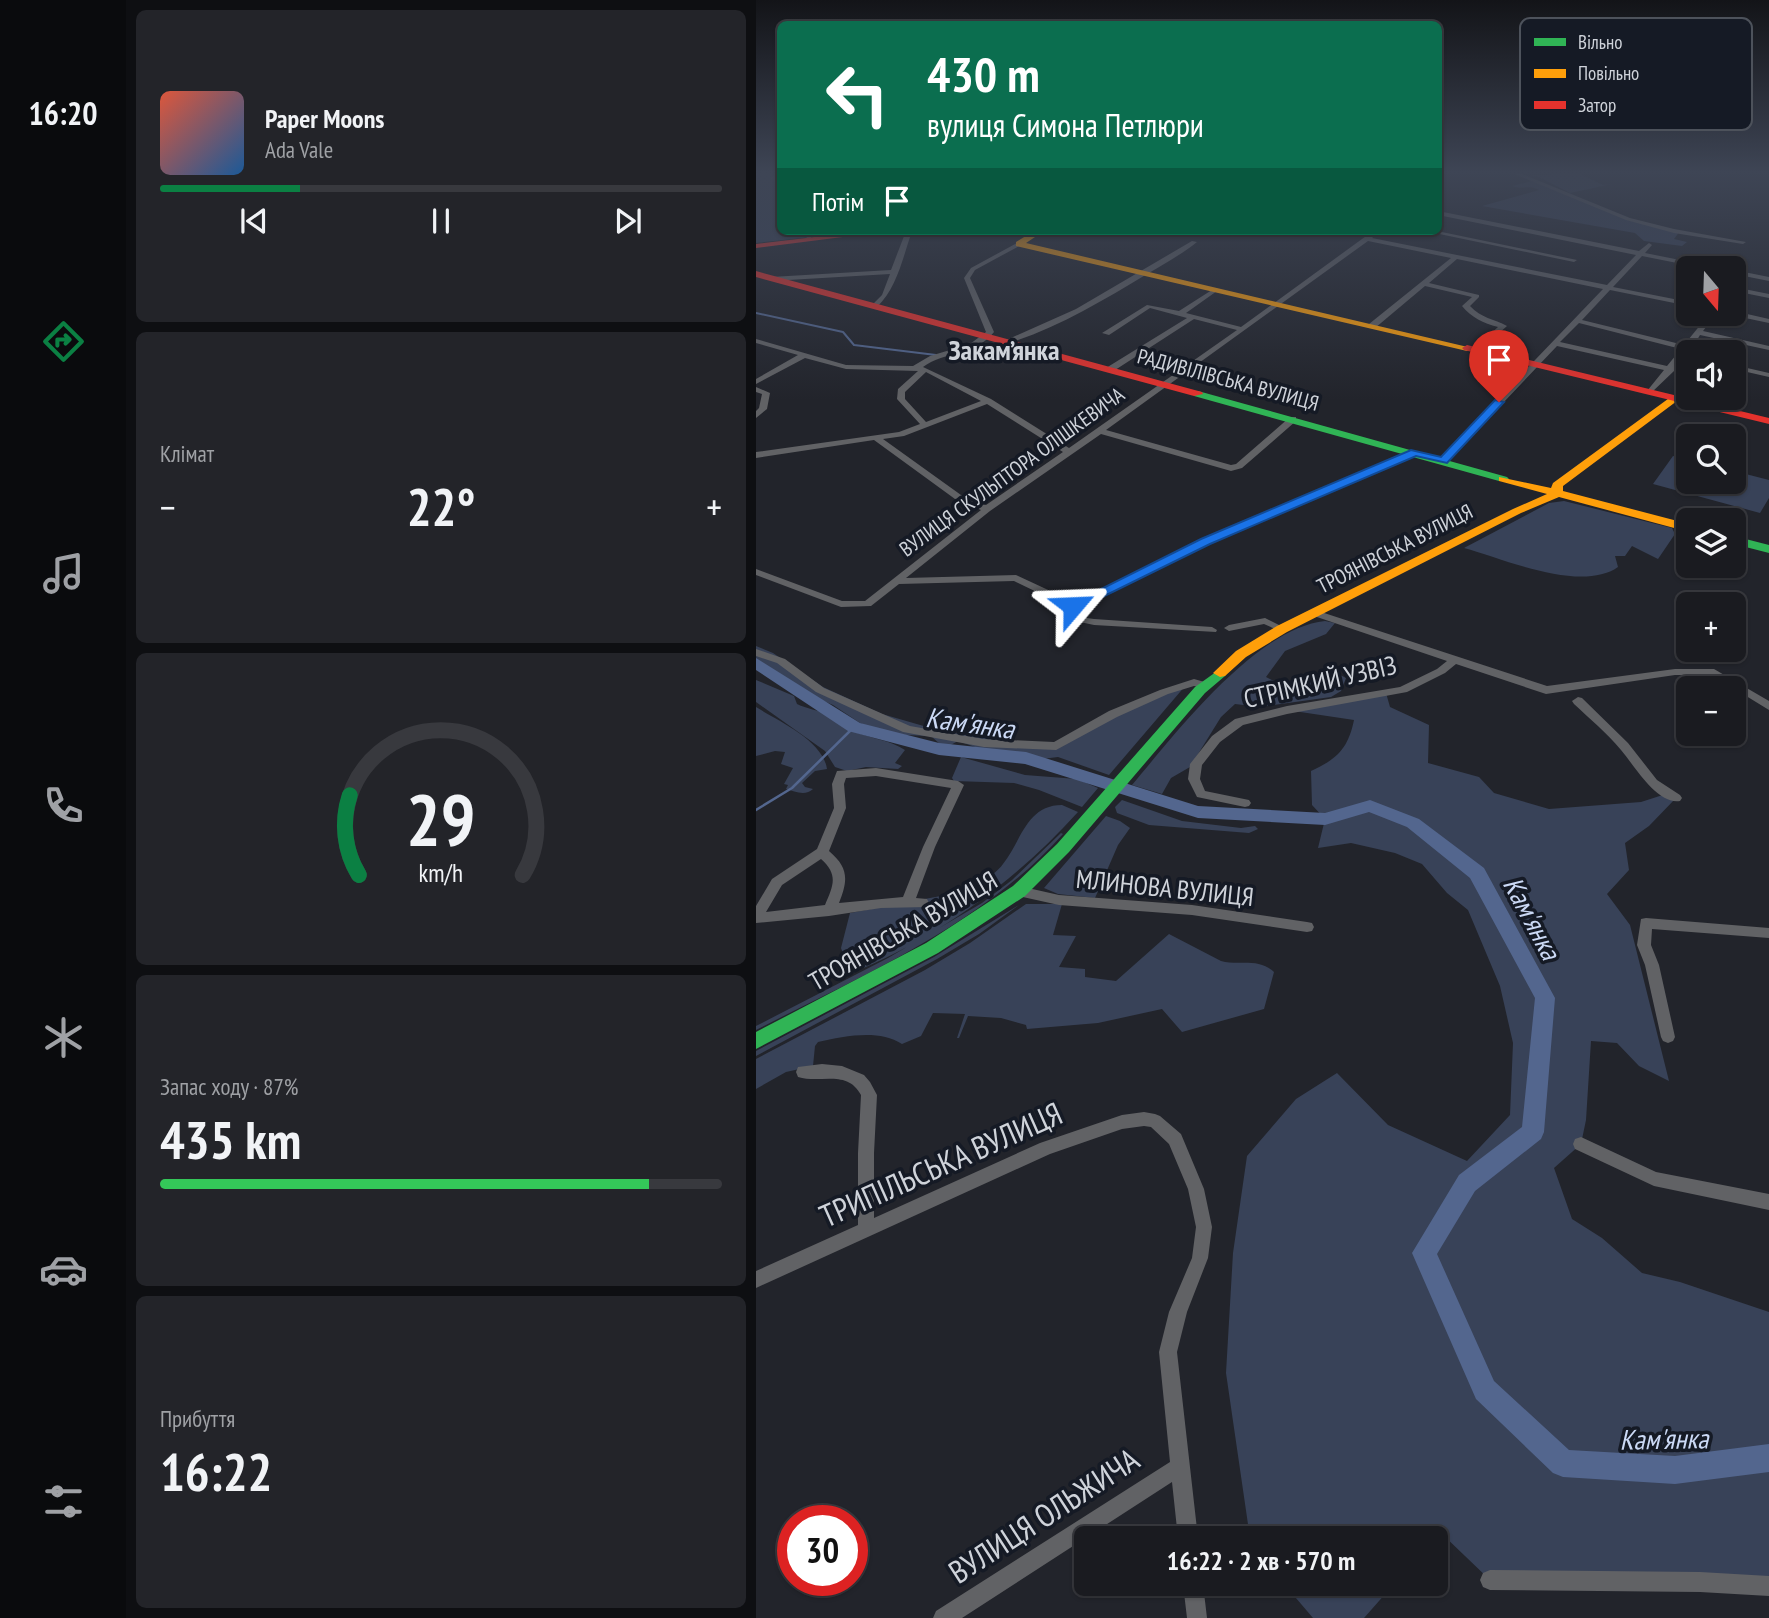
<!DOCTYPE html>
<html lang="uk">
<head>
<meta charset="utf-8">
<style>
  body { margin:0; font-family:"PT Sans Narrow",sans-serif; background:#232429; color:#f1f3f6; height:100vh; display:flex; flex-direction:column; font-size:26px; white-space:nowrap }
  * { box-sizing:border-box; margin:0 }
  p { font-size:23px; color:#9fa1a5 }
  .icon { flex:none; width:38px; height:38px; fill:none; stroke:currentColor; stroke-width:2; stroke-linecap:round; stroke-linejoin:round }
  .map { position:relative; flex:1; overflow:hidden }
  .panel { display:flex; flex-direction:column; gap:10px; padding:10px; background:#0e0f12; width:630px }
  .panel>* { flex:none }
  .hud { position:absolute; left:21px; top:21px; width:665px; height:214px; border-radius:10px; box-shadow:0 2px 5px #0004,0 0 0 2px #38393e; background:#0b6e4f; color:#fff; overflow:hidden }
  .needle { width:46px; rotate:161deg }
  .tools { position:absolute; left:920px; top:256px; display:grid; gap:14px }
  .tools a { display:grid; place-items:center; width:70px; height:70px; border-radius:10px; background:#1a1b20; box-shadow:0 2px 5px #0004,0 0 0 2px #38393e; font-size:35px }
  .speed { position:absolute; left:21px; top:1505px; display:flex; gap:14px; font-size:35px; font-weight:700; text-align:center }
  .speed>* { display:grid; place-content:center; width:91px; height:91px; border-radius:50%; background:#1a1b20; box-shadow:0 2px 5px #0004,0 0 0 2px #38393e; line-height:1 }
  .speed .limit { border:10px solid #d22; background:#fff; color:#111 }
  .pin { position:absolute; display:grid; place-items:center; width:60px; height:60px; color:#fff; margin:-72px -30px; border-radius:50% 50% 50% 0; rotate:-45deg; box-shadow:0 0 7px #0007 }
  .pin .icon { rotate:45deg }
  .me { position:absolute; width:77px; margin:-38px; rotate:64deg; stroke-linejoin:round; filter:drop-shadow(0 0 5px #0008) }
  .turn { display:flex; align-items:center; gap:24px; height:147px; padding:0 35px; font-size:32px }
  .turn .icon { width:91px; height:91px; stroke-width:2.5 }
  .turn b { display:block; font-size:49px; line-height:60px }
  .then { display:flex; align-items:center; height:66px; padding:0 35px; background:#0003; gap:14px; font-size:26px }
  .big { font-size:52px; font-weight:800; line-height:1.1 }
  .panel .tile { flex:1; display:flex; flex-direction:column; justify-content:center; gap:10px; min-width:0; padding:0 24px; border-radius:10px; background:#232429 }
  .panel .dial { align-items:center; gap:0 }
  .dial svg { height:182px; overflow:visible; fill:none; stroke:#38393e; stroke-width:7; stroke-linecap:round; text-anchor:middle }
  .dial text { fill:#f1f3f6; stroke:none }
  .song { display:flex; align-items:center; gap:21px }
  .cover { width:84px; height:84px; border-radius:10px; background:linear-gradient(135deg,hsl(10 70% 55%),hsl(210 70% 35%)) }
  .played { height:7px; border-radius:4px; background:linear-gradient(90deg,#0b8043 25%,#38393e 25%) }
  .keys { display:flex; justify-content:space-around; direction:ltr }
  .heat { display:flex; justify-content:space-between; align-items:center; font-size:38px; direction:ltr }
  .charge { height:10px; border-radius:5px; background:linear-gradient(90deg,#34c759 87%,#38393e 0) }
  .trip { position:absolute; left:318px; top:1526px; width:374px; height:70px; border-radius:10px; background:#1a1b20; box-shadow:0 2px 5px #0004,0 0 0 2px #38393e; font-weight:800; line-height:70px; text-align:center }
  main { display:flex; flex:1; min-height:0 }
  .menu { display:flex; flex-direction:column; width:126px; justify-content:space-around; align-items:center; background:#0a0b0d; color:#9fa1a5 }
  .menu .icon { width:49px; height:49px }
  .menu .current { color:#0b8043 }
  .menu b { font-size:32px; color:#f1f3f6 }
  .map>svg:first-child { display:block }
  .green { fill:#384258 }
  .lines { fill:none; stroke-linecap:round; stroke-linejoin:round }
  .stream-far1 { stroke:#53668e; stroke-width:2 }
  .stream { stroke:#53668e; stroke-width:2.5 }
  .river { fill:#53668e; fill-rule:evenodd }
  .street { fill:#616265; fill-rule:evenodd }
  .fast { fill:#30b455; fill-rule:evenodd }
  .slow { fill:#ff9f0a; fill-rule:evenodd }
  .jam { fill:#e5322d; fill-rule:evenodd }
  .route { fill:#1a73e8; stroke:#114b97; stroke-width:2 }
  .labels { text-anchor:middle; stroke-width:7; stroke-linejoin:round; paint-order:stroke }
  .far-street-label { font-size:21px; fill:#cfd3da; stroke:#151a25 }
  .street-label { font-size:26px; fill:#cfd3da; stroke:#151a25 }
  .far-district-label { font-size:28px; font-weight:bold; fill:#cfd3da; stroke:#151a25 }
  .water-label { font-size:28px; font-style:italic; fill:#cbd9f5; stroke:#151a25 }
  .near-street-label { font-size:32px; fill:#cfd3da; stroke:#151a25 }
  .key { fill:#151a25; stroke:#4d525b; stroke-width:2 }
  .key-label { font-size:19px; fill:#cfd3da }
</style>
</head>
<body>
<main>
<nav class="menu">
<b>16:20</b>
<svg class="icon current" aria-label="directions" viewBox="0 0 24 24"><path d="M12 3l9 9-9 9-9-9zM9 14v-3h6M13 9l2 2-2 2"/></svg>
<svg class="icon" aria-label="music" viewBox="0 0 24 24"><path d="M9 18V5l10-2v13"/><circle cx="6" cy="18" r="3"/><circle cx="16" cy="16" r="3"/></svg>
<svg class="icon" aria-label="phone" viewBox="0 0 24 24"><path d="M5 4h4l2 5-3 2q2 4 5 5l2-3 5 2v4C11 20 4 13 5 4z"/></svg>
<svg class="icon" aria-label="climate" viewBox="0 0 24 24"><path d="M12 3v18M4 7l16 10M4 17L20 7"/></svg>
<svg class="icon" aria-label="car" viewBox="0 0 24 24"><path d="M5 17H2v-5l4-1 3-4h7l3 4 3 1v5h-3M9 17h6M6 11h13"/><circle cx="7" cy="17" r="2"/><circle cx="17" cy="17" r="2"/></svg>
<svg class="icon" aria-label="filters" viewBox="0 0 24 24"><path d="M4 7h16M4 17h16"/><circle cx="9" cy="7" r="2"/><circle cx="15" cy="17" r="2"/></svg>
</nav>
<section class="panel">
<div class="tile">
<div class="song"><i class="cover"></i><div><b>Paper Moons</b><p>Ada Vale</p></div></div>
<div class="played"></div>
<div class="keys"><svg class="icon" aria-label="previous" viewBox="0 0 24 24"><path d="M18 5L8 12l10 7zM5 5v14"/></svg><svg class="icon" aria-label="pause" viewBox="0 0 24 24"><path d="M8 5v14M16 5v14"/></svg><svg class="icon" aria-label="next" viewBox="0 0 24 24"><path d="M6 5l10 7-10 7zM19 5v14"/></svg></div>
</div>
<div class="tile"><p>Клімат</p>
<div class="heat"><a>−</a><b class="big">22°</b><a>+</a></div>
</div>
<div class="tile dial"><svg viewBox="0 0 100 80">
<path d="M14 69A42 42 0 1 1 86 69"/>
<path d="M14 69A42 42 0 0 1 10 34" stroke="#0b8043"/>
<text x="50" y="56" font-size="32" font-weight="700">29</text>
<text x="50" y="72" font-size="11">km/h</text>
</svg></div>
<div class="tile"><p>Запас ходу · 87%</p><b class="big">435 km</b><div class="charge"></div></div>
<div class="tile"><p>Прибуття</p><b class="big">16:22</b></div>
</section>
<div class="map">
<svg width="1013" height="1618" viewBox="0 0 1013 1618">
  <rect width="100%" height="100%" fill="#22242b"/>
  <path class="green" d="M0,173H24L16,178L24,181V231H54L56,237L0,243Z
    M782,173L779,175L822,173L847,185L856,184L814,193L781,176L772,177Z
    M776,181L872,219L924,231L918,239L931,242L926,246L888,241L879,233L726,206L783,190C773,184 766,190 756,186Z
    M917,456L933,460V481H978V471L1013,480V498L1004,513L897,484Z
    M808,501L916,528L919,534L902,559L876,546L869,556H859L862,567C825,593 748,559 708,548L793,503Z
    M569,621L579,623L570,634L529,651L510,677C518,681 529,687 538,687C559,688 558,661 590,678L585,691L575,697L504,707L479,704L465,717L434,767L415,778L406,794L376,785C419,734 500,628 569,621Z
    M0,646L17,653L67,687L126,714L185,731L249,741L298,744L430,685L353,775L302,757L262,762L202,741L191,747L186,746L175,736L149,735L116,728L104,723L77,705L37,688L38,685L32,684L24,675L0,662Z
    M0,680L38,696L41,704C51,709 62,710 72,714C82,717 88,728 99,732C117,739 134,740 149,750L139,763L146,766L142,769L110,767L91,771L79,767L69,751L0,702Z
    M630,693L634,707L673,725L672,763L723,777L738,793L793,809L885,802L913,793L920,798L893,826L869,843L873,870L851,894L874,925L913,1081L883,1066L861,1043L835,1041L830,1120L825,1144L798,1168L816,1219L846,1238L886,1273L924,1282L1013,1312V1586L734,1580L684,1532L678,1538H494L470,1373L477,1253L491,1156L540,1099L581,1073L632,1125L711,1161L754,1115L757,1043L744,986L712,910L691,893L666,864L639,853L595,843L562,848L569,819L556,805L555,771C581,759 592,749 598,720L531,710Z
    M0,707C22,721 67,740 71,769L59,771L46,783L49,787L57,789C50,796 39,792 30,789L32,785L28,784L37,768L25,764L29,752L19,751L0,756Z
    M205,757L269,775L321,779L342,788L326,807L283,790L258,783L198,781L196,778Z
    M366,800L426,821L485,828L499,826L502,829L493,833L393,825L361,813L359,807Z
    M306,805L322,812C259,882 181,938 94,974L85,948L94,913L190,895L191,899C207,894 237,878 247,864C265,842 270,805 306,805Z
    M350,816L364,821L374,828L362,845L339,898L302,894L288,888Z
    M305,833L307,834C226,925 107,975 0,1030V1026L132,958L226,903L256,880Z
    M270,904H306L297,935L320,936L303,967L329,969V977L360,981L413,934L465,961C483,966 502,957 518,972L508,1009L426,1032L406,1009L342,1023L271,1029L270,1025L245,1018L212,1016L203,1038H201L209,1014L177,1013L165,1036L146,1044C123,1029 89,1036 62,1042L59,1046L57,1066L30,1072L0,1089V1059L169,970L214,943Z
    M263,905L223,934L181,959L0,1056V1051L178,957Z
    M528,1584H638L608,1618H557Z"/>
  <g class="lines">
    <path class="stream-far1" d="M0,313L87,332L98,345L180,355
      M190,355L199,358L235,359"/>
    <path class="stream" d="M0,810L36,788L98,727"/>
    <path class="river" d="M0,658L104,723L183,743L270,752L442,806L569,813L614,800L663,819L728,868L799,998L788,1132L785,1139L719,1191L681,1254L738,1381L813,1450L919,1456L1013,1444V1472L919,1484L807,1477L797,1473L720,1399L656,1253L703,1175L766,1127L779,998L714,878L651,827L613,812L569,825L442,818L269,764L183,755L92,731L0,670Z"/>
    <path class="street" d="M756,173H764L874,218L918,229L990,242L987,244L918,233L870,220Z
      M17,176L24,178V182L15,179Z
      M682,211L883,251L893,243L896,245L889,253L959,267L946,268L886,256L857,287L933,302V306L854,290L826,320L928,345L954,313H961L947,331L1013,346V350L944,335L935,350H932L918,368V371L895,393L891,391L908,370L801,346L690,463H684V459L847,289L701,259L673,283L723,295V297L714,306C725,318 738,319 751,326L722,352L718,350L719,348L742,327C727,323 716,318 706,306L716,297L669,286L619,328H613V324L695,258L612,241L350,430L475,465L480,464L534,417H540V421L486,468L475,471L345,434L234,511L150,578L260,575L318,602L446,539L656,451H662V455L452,543L324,607L331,618L338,619L456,627L461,630L460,632L338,625L324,622L314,608L258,581L143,584L115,606L85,607L0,575V569L86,601H109L225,510L199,499L118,440L0,458V452L143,432L164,424L141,399L142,389L162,371L90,369L49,358L0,384V379L42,355L0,343V339L90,365L157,366L174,356L214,344L230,332L208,278L215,268L261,243H265V245L219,270L214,278L238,332C220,355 189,351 167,367L235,399L313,448L481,330L438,319L356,372H350V368L431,318L394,308L353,335L346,333L391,305L423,311L459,288L461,289V291L430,313L485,327L617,231H624L616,238L851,285L880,255L682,215ZM823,323L925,349L911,366L804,342ZM170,372L225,401L170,422L149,399V392ZM231,404L307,452L230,505L205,495L127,439L148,436Z
      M49,231H55V239H51Z
      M150,231H156C147,257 141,288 121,307L115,306L126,295L134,274L15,281L12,279L15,277L135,270Z
      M669,231H681L821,260L818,262Z
      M436,241L441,242C426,254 408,264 391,274C346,301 300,329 250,344L246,342L320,309Z
      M978,270L1013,277V281L978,274Z
      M978,287L1013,294V298L978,291Z
      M978,311L1013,319V323L975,315Z
      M978,365L1013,373V377L978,369Z
      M0,387L14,393L11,409L0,418V411L3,408L6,394L0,392Z
      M559,610L791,686L919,669H958L1013,701V710L956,675H919L790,694L700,664L689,673L651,692L531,714L487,725L464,742L446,765L444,779L449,791L493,800L495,803L493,806L489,807L441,797L432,779L434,764L456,736L479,719L531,706L644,687L681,669L691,661L555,615L554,613Z
      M509,618L531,629L526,632L508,624L473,631L468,628L473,625Z
      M0,649L29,659L68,688L154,726L228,739L298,742L353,711L404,690L438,679L452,683L453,685L448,688L438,686L412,694L361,717L300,750L228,747L147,732L60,692L21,663L0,656Z
      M822,697L826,698L872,743L901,780L924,795L926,798L924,801C901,805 878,765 865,750C851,733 834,719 818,704L816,701Z
      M120,768L202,781L208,785L179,847L160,898L171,899L173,903L171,907L125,908L73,916L0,923V906L16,879L61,849L78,808L76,784L81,771ZM120,776L195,788L167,847L147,897L83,903C92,880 93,868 73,851L90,808L88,784L90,778ZM65,859C83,875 77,886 69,905L10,912L26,885Z
      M263,886L303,895L436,905L551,922L556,923L558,927L556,931L551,932L436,915L303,905L258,895L256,891L258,887Z
      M890,918L1013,928V938L896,929L895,945L903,965L919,1037L917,1041L912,1043L907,1041L905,1037L889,965L881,945L885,919Z
      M66,1064L86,1066L108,1075L114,1082L121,1095L118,1153V1218L284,1143L366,1115L388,1112L399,1114L404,1116L425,1134L448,1189L456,1227L452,1258L431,1312L421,1352L442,1538H422L416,1482L206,1618H177L180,1611L414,1462L403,1352L413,1312L436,1258L440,1227L432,1189L413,1144L395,1127L388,1126L366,1129L294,1154L0,1288V1271L102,1225V1153L105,1095C91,1069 64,1084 42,1077L40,1072L42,1067Z
      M825,1137L900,1172L1013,1194V1210L898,1186L819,1149L817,1144L819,1139Z
      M734,1570L944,1572L1013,1576V1596L944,1592L734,1590L727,1587L724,1580L727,1573Z
      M427,1584H447L451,1618H431Z"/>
    <path class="fast" d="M442,391L751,477L753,479L743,481L438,396V392Z
      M978,536L1013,545V553L978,544Z
      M464,669L469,670L471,673L469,676L449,693L313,852L269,896L182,953L0,1049V1032L170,943L257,886L301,844L439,687Z"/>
    <path class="slow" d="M278,231H288L270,243L716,348L711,351L260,246V242Z
      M916,396L925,398L807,486V491L933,524V532L803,497L765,513L531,632L490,657L469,676L464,677L457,673L480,651L521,626L757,509L791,494L743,481V477L795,488L797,483Z"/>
    <path class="jam" d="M109,231H134L0,248V244Z
      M0,271L446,392L447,394L438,396L0,277Z
      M711,345L1013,418V424L708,350L706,348Z"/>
  </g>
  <linearGradient id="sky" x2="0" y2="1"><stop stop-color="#131418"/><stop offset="0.43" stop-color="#3e4555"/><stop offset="1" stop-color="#3e4555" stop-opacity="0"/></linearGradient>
  <rect width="1013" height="400" fill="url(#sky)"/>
  <path class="route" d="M739,400L748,402L691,463L660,456L454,544L322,609L317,610L311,606L445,539L655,450L685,457Z"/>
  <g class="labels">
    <g class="far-street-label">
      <text transform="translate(472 380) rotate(15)" y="7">РАДИВІЛІВСЬКА ВУЛИЦЯ</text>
      <text transform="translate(256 472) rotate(-36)" y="7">ВУЛИЦЯ СКУЛЬПТОРА ОЛІШКЕВИЧА</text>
      <text transform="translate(639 549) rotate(-27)" y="7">ТРОЯНІВСЬКА ВУЛИЦЯ</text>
    </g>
    <g class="street-label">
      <text transform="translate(564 682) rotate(-13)" y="9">СТРІМКИЙ УЗВІЗ</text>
      <text transform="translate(409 888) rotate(6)" y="9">МЛИНОВА ВУЛИЦЯ</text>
      <text transform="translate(147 931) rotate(-30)" y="9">ТРОЯНІВСЬКА ВУЛИЦЯ</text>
    </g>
    <g class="far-district-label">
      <text x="248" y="360">Закам’янка</text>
    </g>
    <g class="water-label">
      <text transform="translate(214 723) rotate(8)" y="10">Кам'янка</text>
      <text transform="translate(776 918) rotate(62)" y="10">Кам'янка</text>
      <text transform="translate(908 1439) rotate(-1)" y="10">Кам'янка</text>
    </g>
    <g class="near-street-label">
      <text transform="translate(185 1165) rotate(-24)" y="11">ТРИПІЛЬСЬКА ВУЛИЦЯ</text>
      <text transform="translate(288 1516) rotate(-33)" y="11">ВУЛИЦЯ ОЛЬЖИЧА</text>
    </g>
  </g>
  <rect x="764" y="18" width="232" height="112" rx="10" class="key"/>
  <rect x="778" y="38" width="32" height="8" fill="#30b455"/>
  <rect x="778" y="69" width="32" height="9" fill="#ff9f0a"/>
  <rect x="778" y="101" width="32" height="8" fill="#e5322d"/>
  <g class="key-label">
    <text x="822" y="49">Вільно</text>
    <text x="822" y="80">Повільно</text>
    <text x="822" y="112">Затор</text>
  </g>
</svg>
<div class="tools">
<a><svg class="needle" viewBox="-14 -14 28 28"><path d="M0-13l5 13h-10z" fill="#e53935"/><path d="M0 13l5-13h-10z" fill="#9fa1a5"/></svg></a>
<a><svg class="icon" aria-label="sound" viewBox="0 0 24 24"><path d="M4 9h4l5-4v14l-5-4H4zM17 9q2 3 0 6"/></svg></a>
<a><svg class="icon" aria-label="search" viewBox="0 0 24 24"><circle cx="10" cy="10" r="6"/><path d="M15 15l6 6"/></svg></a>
<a><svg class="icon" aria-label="layers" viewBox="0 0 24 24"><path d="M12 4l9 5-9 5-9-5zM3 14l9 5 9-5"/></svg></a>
<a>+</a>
<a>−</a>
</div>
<div class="speed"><div class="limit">30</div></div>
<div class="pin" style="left:743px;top:402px;background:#d93025"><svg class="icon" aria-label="arrive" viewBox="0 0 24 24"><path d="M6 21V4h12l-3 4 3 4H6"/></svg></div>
<svg class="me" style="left:317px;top:606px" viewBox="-20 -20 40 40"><path d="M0-17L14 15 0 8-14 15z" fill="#1a73e8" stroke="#fff" stroke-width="4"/></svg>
<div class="trip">16:22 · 2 хв · 570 m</div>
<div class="hud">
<div class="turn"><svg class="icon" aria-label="left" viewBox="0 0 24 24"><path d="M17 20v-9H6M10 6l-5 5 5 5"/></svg><div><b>430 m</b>вулиця Симона Петлюри</div></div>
<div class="then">Потім<svg class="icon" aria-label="arrive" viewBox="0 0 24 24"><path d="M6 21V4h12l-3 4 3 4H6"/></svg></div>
</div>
</div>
</main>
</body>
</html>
